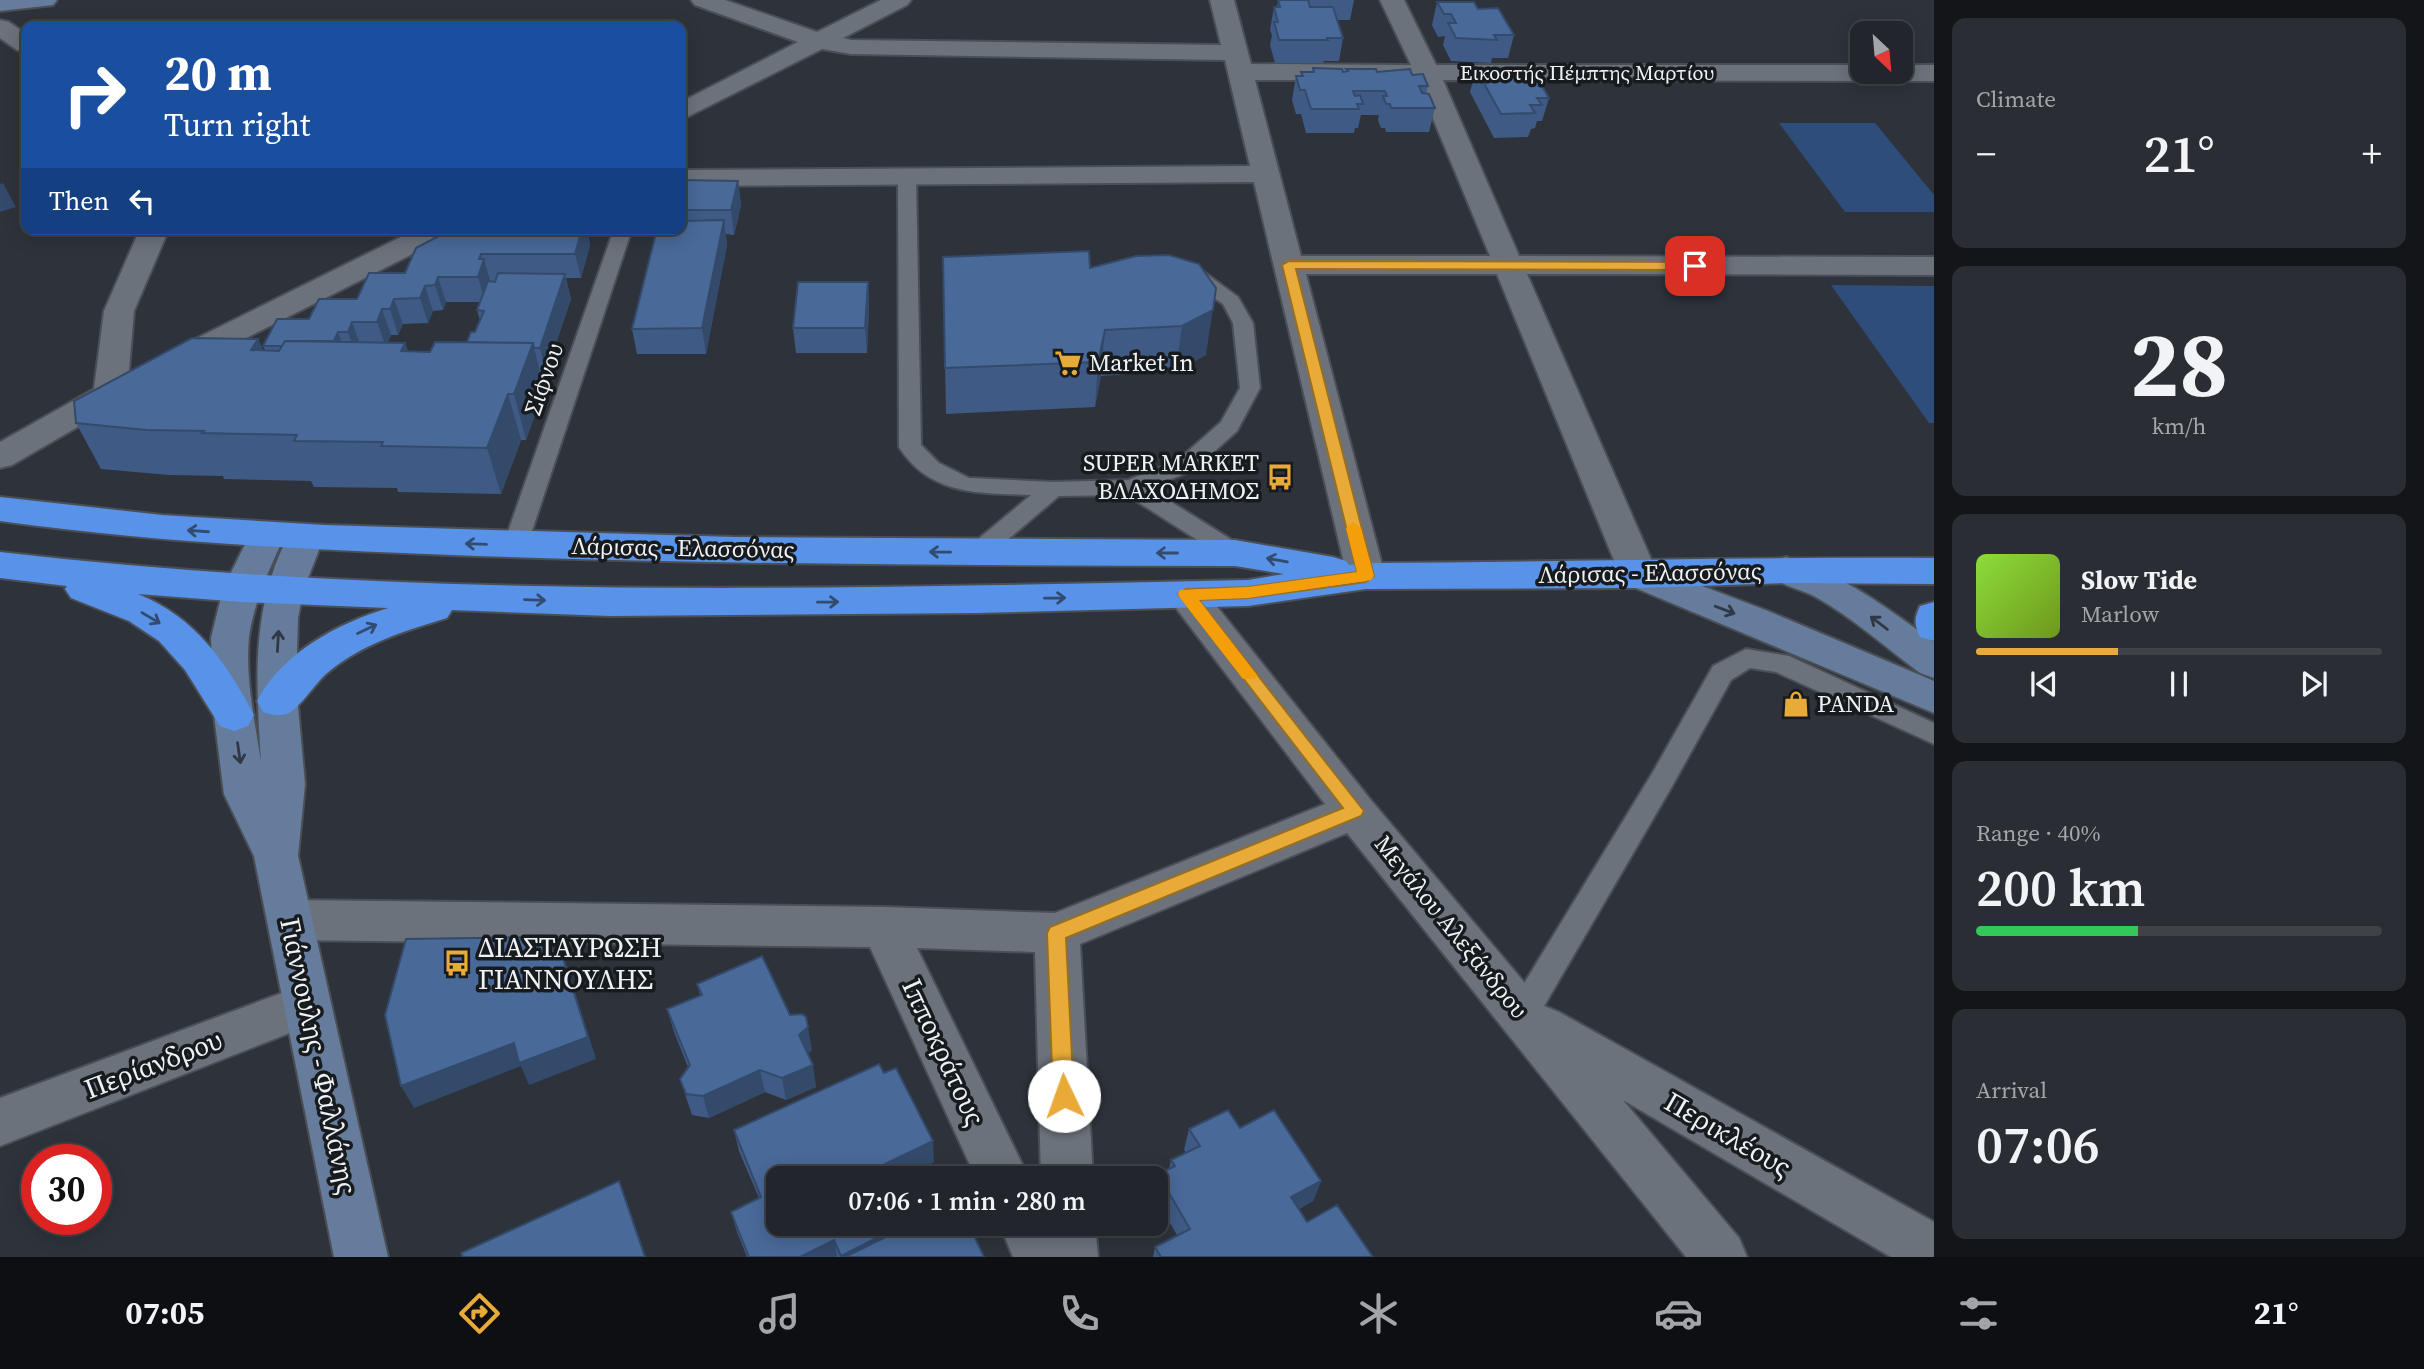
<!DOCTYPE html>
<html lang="en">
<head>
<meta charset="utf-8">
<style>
  body { margin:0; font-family:"Source Serif 4",serif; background:#2a2e34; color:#f1f3f6; height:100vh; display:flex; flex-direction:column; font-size:26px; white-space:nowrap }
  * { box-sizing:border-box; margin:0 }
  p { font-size:23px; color:#a2a5a9 }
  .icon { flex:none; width:38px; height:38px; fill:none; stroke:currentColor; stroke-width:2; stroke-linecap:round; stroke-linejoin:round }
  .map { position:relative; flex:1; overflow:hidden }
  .sheet { display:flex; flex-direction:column; gap:18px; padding:18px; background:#131518; width:490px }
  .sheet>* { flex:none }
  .hud { position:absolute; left:21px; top:21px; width:665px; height:214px; border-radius:14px; box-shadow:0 4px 18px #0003,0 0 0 2px #3f4348; background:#1a4fa0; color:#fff; overflow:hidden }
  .needle { width:46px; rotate:154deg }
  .buttons { position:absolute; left:1850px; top:21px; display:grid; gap:14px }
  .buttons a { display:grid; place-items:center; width:63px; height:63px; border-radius:14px; background:#22262c; box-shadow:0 4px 18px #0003,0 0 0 2px #3f4348; font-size:35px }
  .speed { position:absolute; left:21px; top:1144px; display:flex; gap:14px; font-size:35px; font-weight:700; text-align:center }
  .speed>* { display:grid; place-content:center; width:91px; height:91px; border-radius:50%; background:#22262c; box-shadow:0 4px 18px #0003,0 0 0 2px #3f4348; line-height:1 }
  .speed .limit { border:10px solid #d22; background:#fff; color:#111 }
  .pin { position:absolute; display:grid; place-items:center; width:60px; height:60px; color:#fff; margin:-30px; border-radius:14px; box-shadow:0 4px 10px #0006 }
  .me { position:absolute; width:77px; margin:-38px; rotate:357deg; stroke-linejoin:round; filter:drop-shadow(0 0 5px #0008) }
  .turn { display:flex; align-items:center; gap:24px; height:147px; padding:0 28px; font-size:32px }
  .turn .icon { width:91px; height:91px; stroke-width:2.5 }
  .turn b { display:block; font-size:49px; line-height:60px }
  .then { display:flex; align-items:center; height:66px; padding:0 28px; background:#0003; gap:14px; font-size:26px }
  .big { font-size:52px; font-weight:600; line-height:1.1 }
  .sheet .tile { flex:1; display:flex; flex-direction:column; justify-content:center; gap:10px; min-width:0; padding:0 24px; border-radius:14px; background:#2a2e34 }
  .sheet .dial { align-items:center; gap:0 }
  .dial b { font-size:91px; line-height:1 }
  .song { display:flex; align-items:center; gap:21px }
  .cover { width:84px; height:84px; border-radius:10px; background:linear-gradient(135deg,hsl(90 70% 55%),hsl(80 70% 35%)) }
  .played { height:7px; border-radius:4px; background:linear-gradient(90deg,#e9ab38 35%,#3f4348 35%) }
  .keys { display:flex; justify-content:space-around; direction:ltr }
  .heat { display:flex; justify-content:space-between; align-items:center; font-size:38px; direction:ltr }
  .charge { height:10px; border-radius:5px; background:linear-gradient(90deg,#34c759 40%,#3f4348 0) }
  .trip { position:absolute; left:766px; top:1166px; width:402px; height:70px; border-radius:14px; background:#22262c; box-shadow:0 4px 18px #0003,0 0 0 2px #3f4348; font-weight:600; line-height:70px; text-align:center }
  .menu { display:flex; height:112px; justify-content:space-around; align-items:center; background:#0e0f12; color:#a2a5a9 }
  .menu .icon { width:49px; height:49px }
  .menu .selected { color:#e9ab38 }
  .menu b { font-size:32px; color:#f1f3f6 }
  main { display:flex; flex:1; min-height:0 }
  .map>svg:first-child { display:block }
  .green { fill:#2f4d7b }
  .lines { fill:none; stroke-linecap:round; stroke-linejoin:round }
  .lane-casing { stroke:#4a4e55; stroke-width:4 }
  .street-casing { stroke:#4a4e55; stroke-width:4 }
  .secondary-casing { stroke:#4a4e55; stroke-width:4 }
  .highway-casing { stroke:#4a4e55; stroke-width:4 }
  .lane { fill:#6c727b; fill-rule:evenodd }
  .street { fill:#6c727b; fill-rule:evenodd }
  .secondary { fill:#667c9c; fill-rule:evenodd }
  .highway { fill:#5992e9; fill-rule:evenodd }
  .wall { fill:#3f5a84; fill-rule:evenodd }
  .shaded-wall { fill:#334a6b }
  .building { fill:#496999; stroke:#334a6b; stroke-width:2 }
  .oneway { stroke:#324b6f }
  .oneway2 { stroke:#2f3844 }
  .route { fill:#e9ab38; stroke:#976f24; stroke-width:2 }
  .slow { fill:#f59e0b }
  .labels { text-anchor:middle; stroke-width:7; stroke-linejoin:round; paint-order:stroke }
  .far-street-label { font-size:21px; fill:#eef1f7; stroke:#181b1e }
  .poi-label { font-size:24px; fill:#eef1f7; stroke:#181b1e; text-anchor:start }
  .street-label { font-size:24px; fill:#eef1f7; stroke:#181b1e }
  .near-poi-label { font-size:28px; fill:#eef1f7; stroke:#181b1e; text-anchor:start }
  .near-street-label { font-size:28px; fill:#eef1f7; stroke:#181b1e }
</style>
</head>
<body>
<main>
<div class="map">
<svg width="1934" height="1257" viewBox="0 0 1934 1257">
  <rect width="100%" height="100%" fill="#2e333b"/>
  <path class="green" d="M1779,123H1875L1934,195V212H1845Z
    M1831,285L1934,286V423H1929Z"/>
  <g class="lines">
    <g class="lane-casing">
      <path id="lane" d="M907,171L916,176L921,445L939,463L969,478L1053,482L1128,480L1178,460L1221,422L1240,388L1233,323L1223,304L1178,273L1188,267L1200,269L1238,297L1253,323L1260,388L1237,431L1194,470L1149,488L1243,547L1247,553L1243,559L1235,561L1227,559L1127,495L1059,496L986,558L978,560L970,558L966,552L970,546L1031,495C980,493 930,496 899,447L898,176Z
        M614,229H632L527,546L523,552L515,554L507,552L503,546Z
        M1746,649L1789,656L1934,723V744L1776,672L1750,668L1731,680L1671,788L1533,1025L1522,1029L1511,1025L1507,1015L1511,1005L1653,772L1713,666Z"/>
    </g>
    <g class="street-casing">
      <path id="street" d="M691,0H725L817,32L881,0H911L907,5L843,38L851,40L1221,45L1210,0H1234L1251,64L1411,65L1380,0H1404L1436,65H1862V72H1900V65H1934V81L1443,80L1519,256L1934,257V275L1527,274L1658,575L1652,584L1639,588L1626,584L1620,575L1497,274H1306L1385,576L1379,585L1366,589L1353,585L1347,576L1254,182L681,186V170L1250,166L1225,60L851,54L822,49L681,120V102L798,42L695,5ZM1255,80H1417L1490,256H1301Z
        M0,20L9,22L26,34V52L17,50L0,38Z
        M140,229H169L134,311L128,381L135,389L131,396L12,465L0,468V442L94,389L104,311Z
        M417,229H454L450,235L187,368L176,371L165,368L160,361L165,354Z
        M1186,581L1199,584L1370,799L1544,1006L1559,1012L1934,1222V1257H1891L1623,1100L1739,1238L1747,1257H1686L1347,833L1080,944L1093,1178H1041L1035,952L917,948L1029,1178H976L870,947L291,940L275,934L268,920L275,906L291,900L884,907L1055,913L1325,804L1173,604L1167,594L1173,584Z
        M306,984L323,990L330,1005L323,1020L0,1146V1098Z
        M999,1223H1095L1098,1257H1013Z"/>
    </g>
    <g class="secondary-casing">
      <path id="secondary" d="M0,0H57L53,5L0,11Z
        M267,523L280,526L285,535C270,568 254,601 249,637C245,678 255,722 261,762C256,681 250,601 293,528L306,524L319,528L324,537L303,591L298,618L296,684L305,784L298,856L388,1257H334L254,856L224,794L214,715L211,638L223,589L254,526Z
        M1786,557C1843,574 1887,608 1934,642V678L1920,673C1885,647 1852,617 1814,596C1798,588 1776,585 1767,570L1773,561Z
        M1639,562L1768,611L1934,681V713L1626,584L1620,575L1626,566Z"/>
    </g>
    <g class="highway-casing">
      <path id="highway" d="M0,497L162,515L325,525L734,537L1235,540L1333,557L1346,561L1349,565L1366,563C1555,562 1745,557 1934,558V584L1786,583L1639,588L1366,589L1248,606L977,613L610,616L452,610L447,618C404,631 361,644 326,674C315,684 300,707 289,713C279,717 272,715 263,712L257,701C283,652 337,624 388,608L242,602L138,594C194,616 227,663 254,715L248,726L234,731L220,726L185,670L159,641L129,621L71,598L65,589L67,586L0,578V552C414,600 832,589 1248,580L1284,574L1235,566C982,565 730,565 477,556C317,550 158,543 0,521Z
        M1934,602V641L1920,637C1914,625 1914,618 1920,606Z"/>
    </g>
    <use href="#lane" class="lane"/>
    <use href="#street" class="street"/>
    <use href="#secondary" class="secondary"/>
    <use href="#highway" class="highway"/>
  </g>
  <path class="wall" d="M1278,0H1354L1350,20H1337L1343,38L1339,61H1324L1323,63H1275L1270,45L1272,35L1270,30L1274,7H1277Z
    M1437,2L1478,9L1514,35L1508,58H1492L1491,63L1451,61L1443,45L1445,36L1438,37L1432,25Z
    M1313,68L1343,72L1346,71V69L1412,75L1428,86L1426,94L1435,108L1429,132H1386L1385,128H1381L1378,120L1379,115H1361L1358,128H1355L1354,133H1306L1301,114H1296L1292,100L1296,76H1301V72H1312Z
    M1476,69L1516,74L1549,98L1542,121H1537L1535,128L1531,129L1528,137L1494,138L1470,92Z
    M681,180L738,181L741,205L734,235L726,234L727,245L706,354H637L632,329L681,229Z
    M452,229H593L592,234H588L590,245L581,278H566L571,299L546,373H540L544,389L526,440H521L501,494L398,492L397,488L314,487L311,481L224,479L223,476L169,475L101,469L76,423L258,339L263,350H265L263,346L309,319L357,299L405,273ZM446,302H481L477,310L480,320L475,332L467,342L430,352L408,351L405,343L388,342L391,335H398L403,324L428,323L433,311L443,310Z
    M1169,255L1206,355L1176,371L1101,376L1095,407L946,414L943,257L1090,268Z
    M868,282L869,306L867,353H796L793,328Z
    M697,984L790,1015L812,1050L807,1054L816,1087L786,1100L765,1092L709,1118L692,1115L680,1079L688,1067L674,1032L667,1009L700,995Z
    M884,1073L934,1162L901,1178H779V1223H912L984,1257H747L737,1232L731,1212L759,1198L739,1151L734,1130Z
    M1240,1128L1321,1181L1313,1201L1299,1209L1307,1222L1373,1257H1153L1155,1247L1177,1235L1157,1201L1158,1174L1169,1169L1171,1160L1186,1153L1184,1150L1189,1129Z"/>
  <path class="shaded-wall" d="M738,181L741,205L734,235L731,210Z
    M3,183L16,207L0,212V184Z
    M724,220L727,245L706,354L702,328Z
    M582,229H587L590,245L581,278L575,254Z
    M481,254L483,262L484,259L491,284L485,302L478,277L479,259Z
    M565,274L571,299L546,373L540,348Z
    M438,277L446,302L443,310L435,285Z
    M868,282L869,306L867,353L865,328Z
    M425,286L433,311L428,323L420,298Z
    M1216,288L1206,355L1176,371L1182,326Z
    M394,299L403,324L398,335L390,309Z
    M382,309L391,335L386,347L377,322Z
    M352,322L361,347L357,358L348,332Z
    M1105,330L1101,376L1095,407L1098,362Z
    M338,332L348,358L332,345Z
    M258,339L277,384L251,350Z
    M405,343L421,388L401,351Z
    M533,343L544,389L526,440L514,394Z
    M508,394L521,440L501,494L487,448Z
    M548,937L557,960L544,959Z
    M561,952L570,976L596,1059L529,1085L521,1066L414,1108L401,1086Z
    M808,1027L812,1050L803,1058L799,1035Z
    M813,1065L816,1087L786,1100L782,1078Z
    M760,1070L765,1092L709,1118L703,1096Z
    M933,1141L934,1162L901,1178H886L885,1164Z
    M619,1181L627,1202L646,1257H645Z
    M1321,1181L1313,1201L1283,1217L1291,1197Z
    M906,1223H912L914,1240L880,1257H841V1256Z
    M834,1240L837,1257H800Z"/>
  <path class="building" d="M1278,0H1308L1310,7H1333L1343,38H1327L1328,40H1279L1274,22H1278L1274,7H1280Z
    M1437,2H1474L1478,9L1498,8L1514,35H1494L1497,40L1456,38L1448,23H1456L1451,14H1444Z
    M1313,68L1342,69L1343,72L1348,71L1346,69H1376L1377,72L1410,69L1412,75L1423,74L1428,86H1419L1422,93L1429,94L1435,108H1391L1390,104H1386L1383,96H1387L1385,91H1353L1355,96L1360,95L1363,104H1357L1359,109H1311L1305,90H1300L1296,76H1303L1301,72H1314Z
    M1513,68L1516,74H1535L1549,98H1537L1542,105H1530L1535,113L1501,114L1476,69Z
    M681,180L738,181L731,210H681Z
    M724,220L702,328L632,329L657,229H681V221Z
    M452,229H582L575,254H481L479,259H484L478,277H438L435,285L425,286L420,298L394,299L390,309H382L377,322H352L348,332H338L334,341H285L282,346H263L277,319H309L319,299H357L369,273H405L416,248Z
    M1089,251L1090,268L1136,256L1169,255L1199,264L1216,288L1213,310L1182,326L1105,330L1098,362L945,368L943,257Z
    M498,273L565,274L540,348H534L533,343L467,342L471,332H475L484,311L477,310L488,281L495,282Z
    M798,282H868L865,328H793Z
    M192,338L258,339L251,350L279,351L285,341L405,343L401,351L430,352L435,342L533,343L514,394H508L487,448L381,446L383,442L294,441L297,435L202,433L204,431L146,430L76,423L74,401Z
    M548,937L544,959L561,952L588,1037L519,1063L514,1043L401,1086L385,1015L406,939Z
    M762,956L790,1015L802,1014L806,1017L808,1027L799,1035L813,1065L782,1078L760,1070L703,1096L686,1094L680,1079L690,1065L667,1009L702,995L697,984Z
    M879,1064L884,1073L896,1068L933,1141L885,1164L892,1178H779V1223H906L841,1256L834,1240L800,1257H749L731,1212L761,1197L734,1130Z
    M1228,1110L1240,1128L1274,1110L1321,1181L1291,1197L1307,1222L1337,1205L1373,1257H1161L1155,1247L1190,1229L1158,1174L1175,1166L1171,1160L1200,1146L1189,1129Z
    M619,1181L645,1257H463L461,1253Z
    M914,1223H968L984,1257H845Z"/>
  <defs><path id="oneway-shaft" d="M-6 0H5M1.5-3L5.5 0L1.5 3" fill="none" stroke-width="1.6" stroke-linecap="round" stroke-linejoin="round" transform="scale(1.75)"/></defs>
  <g class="oneway">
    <use href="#oneway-shaft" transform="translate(198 531) rotate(-176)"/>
    <use href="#oneway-shaft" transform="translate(476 544) rotate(-178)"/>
    <use href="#oneway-shaft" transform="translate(940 552) rotate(-179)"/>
    <use href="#oneway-shaft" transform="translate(1167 553) rotate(-180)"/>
    <use href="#oneway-shaft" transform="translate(1277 560) rotate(-170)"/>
    <use href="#oneway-shaft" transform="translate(1055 598) rotate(-1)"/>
    <use href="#oneway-shaft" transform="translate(535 600) rotate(2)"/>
    <use href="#oneway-shaft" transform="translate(828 602) rotate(-1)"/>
    <use href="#oneway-shaft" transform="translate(151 618) rotate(31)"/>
    <use href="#oneway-shaft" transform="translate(367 629) rotate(-25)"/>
  </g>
  <g class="oneway2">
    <use href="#oneway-shaft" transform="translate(1725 610) rotate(21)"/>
    <use href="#oneway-shaft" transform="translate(1879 623) rotate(-143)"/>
    <use href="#oneway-shaft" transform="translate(278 641) rotate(-87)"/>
    <use href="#oneway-shaft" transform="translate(239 753) rotate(82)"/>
  </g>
  <path class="route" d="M1289,261L1695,262L1701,266L1695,270L1296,269L1374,576L1366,582L1248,598L1199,600L1364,811L1361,816L1066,938L1074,1096L1071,1103L1064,1106L1056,1103L1053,1096L1047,933L1050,927L1343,808L1178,594L1186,589L1248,587L1357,572L1282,265Z"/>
  <path class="slow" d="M1353,522L1361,528L1374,576L1371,580L1248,598L1199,600L1257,675L1255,679H1243L1180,598L1178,594L1180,590L1248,587L1357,572L1346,528Z"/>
  <defs>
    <g id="supermarket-bare" transform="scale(2.1)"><path d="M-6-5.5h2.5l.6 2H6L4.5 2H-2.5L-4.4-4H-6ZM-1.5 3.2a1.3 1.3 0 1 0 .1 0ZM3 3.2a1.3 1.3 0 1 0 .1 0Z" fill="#e9ab38" stroke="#181b1e" stroke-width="2.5" paint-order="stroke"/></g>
    <g id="bus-bare" transform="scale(2.1)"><path d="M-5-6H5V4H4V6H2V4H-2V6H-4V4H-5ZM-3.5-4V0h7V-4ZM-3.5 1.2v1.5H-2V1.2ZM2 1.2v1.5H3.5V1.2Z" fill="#e9ab38" stroke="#181b1e" stroke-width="2.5" paint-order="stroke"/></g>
    <g id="shop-bare" transform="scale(2.1)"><path d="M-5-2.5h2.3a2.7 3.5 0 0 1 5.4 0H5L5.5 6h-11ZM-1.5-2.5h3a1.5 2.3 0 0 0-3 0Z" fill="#e9ab38" stroke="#181b1e" stroke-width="2.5" paint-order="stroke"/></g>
  </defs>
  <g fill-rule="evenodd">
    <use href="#supermarket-bare" x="1068" y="363"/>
    <use href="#bus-bare" x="1280" y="477"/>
    <use href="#shop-bare" x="1796" y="704"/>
    <use href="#bus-bare" x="457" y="963"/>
  </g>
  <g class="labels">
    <g class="far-street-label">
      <text x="1587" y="80">Εικοστής Πέμπτης Μαρτίου</text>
    </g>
    <g class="poi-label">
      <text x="1089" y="371">Market In</text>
      <text x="1259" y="471" text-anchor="end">SUPER MARKET<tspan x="1259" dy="28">ΒΛΑΧΟΔΗΜΟΣ</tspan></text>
      <text x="1817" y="712">PANDA</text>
    </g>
    <g class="street-label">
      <text transform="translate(544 379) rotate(-71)" y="8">Σίφνου</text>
      <text transform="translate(683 548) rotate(1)" y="8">Λάρισας - Ελασσόνας</text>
      <text transform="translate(1650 573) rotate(-1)" y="8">Λάρισας - Ελασσόνας</text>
      <text transform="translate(1451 927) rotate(51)" y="8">Μεγάλου Αλεξάνδρου</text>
    </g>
    <g class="near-poi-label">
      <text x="478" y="957">ΔΙΑΣΤΑΥΡΩΣΗ<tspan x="478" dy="32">ΓΙΑΝΝΟΥΛΗΣ</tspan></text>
    </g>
    <g class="near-street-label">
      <text transform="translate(944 1052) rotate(65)" y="10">Ιπποκράτους</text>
      <text transform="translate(319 1056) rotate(78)" y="10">Γιάννουλης - Φαλλάνης</text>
      <text transform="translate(153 1064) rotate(-21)" y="10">Περίανδρου</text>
      <text transform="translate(1728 1134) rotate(30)" y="10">Περικλέους</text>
    </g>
  </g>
</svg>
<div class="buttons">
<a><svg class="needle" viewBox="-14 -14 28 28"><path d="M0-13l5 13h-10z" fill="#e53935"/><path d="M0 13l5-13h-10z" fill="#a2a5a9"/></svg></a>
</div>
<div class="speed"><div class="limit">30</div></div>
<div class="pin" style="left:1695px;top:266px;background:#d93025"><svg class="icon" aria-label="arrive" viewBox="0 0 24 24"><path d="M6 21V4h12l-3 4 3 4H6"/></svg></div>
<svg class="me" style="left:1064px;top:1096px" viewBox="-20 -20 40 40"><circle r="19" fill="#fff"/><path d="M0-13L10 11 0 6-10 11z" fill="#e9ab38"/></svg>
<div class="trip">07:06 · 1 min · 280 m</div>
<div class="hud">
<div class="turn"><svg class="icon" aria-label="right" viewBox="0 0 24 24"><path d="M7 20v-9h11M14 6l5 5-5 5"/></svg><div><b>20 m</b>Turn right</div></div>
<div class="then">Then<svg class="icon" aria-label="left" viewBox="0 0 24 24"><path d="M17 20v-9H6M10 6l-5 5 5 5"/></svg></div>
</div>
</div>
<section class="sheet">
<div class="tile"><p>Climate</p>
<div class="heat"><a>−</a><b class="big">21°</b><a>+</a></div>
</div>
<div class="tile dial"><b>28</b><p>km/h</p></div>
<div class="tile">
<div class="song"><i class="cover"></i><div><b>Slow Tide</b><p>Marlow</p></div></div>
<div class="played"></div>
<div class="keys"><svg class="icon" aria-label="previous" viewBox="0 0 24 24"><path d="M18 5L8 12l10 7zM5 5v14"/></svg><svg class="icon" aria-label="pause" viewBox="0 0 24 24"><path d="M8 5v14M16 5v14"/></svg><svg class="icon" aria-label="next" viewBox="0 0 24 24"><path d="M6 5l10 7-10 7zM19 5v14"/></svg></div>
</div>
<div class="tile"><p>Range · 40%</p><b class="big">200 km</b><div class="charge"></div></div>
<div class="tile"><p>Arrival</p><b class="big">07:06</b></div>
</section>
</main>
<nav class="menu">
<b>07:05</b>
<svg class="icon selected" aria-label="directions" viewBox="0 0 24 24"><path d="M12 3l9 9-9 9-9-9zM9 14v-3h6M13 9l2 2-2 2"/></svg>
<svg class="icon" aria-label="music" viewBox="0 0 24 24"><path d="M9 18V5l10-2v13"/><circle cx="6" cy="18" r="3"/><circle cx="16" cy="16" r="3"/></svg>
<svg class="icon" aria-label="phone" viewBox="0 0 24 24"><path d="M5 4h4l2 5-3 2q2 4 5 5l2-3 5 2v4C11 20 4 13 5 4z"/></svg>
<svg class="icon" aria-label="climate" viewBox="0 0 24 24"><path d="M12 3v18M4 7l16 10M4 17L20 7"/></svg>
<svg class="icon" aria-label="car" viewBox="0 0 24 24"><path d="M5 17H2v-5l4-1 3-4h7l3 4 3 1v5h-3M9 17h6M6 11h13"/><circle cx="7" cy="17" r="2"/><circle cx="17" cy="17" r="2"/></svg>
<svg class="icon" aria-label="filters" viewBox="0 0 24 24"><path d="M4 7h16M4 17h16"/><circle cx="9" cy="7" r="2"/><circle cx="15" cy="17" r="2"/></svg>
<b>21°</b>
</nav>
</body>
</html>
